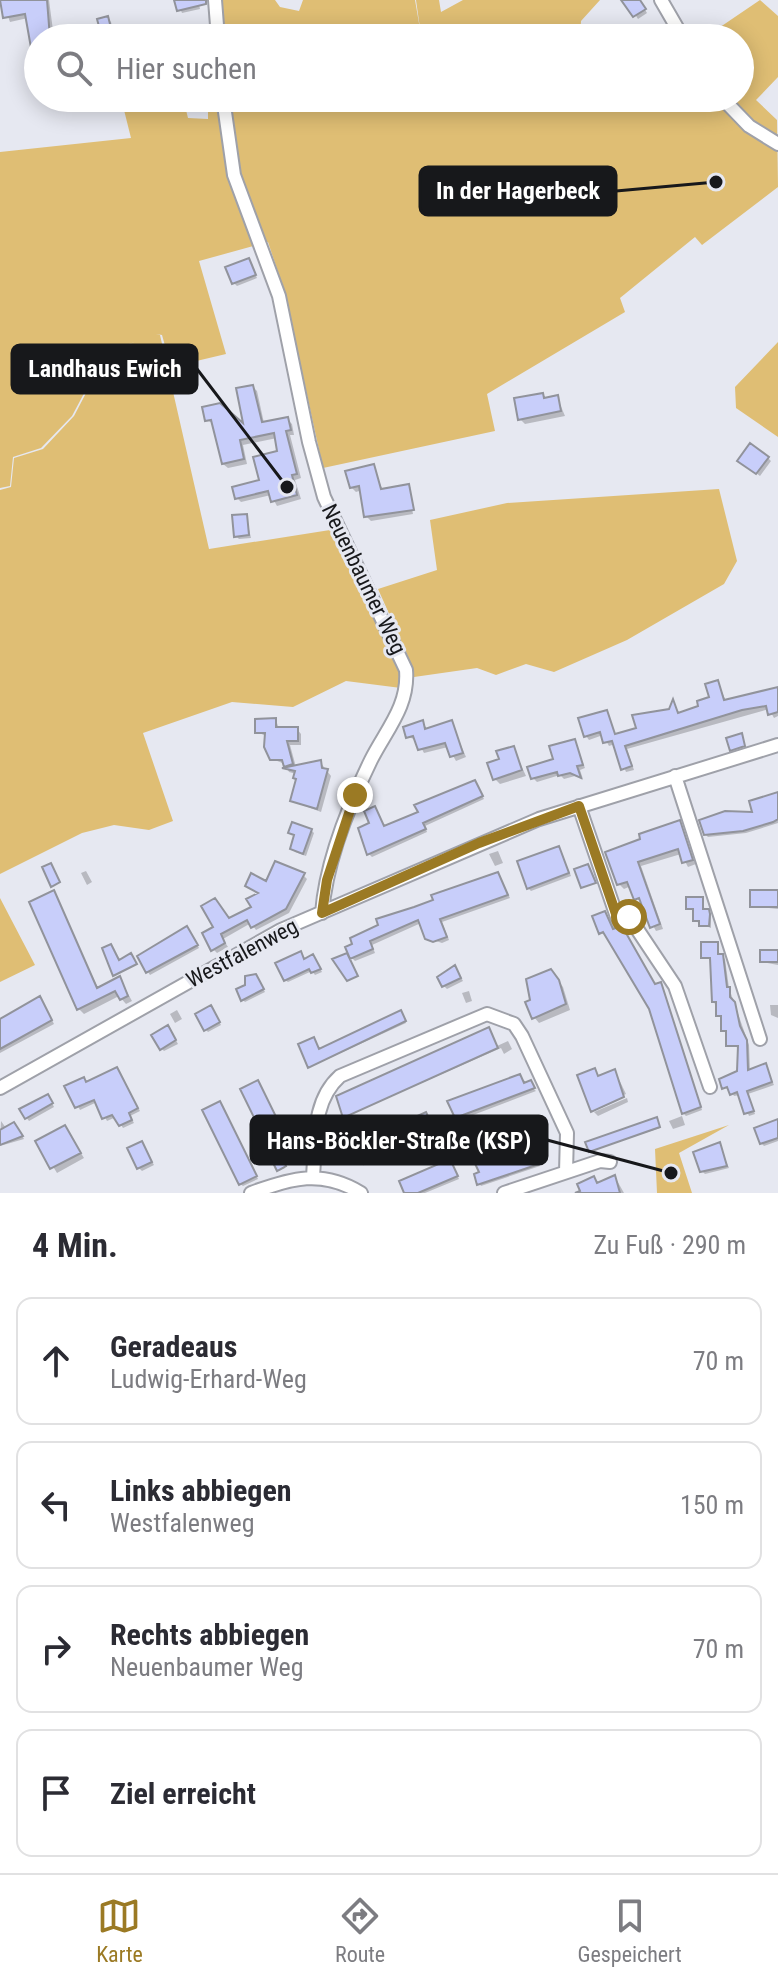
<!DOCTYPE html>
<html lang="de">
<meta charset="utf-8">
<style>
:root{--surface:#fff;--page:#f2f2f3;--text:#2b2b33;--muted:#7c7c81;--line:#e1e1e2;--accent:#9b7a24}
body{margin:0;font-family:"Roboto Condensed",sans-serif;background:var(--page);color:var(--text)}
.stop{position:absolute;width:24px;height:24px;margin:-18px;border:6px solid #9b7a24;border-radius:50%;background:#fff}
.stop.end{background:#9b7a24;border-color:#fff;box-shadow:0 2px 8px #0008}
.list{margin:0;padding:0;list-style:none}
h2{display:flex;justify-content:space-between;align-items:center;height:104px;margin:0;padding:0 32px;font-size:34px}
h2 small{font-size:26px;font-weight:400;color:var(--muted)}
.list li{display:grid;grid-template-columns:52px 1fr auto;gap:24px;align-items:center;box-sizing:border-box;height:128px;margin:0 16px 16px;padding:0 16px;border:2px solid var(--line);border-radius:16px}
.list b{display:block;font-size:30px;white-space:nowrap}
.list p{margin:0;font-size:26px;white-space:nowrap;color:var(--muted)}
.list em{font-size:26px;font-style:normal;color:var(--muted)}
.icon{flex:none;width:44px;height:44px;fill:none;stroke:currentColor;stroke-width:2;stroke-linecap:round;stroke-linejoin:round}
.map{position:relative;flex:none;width:778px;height:1193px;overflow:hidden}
.search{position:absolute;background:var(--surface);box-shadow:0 4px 20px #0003;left:24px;right:24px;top:24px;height:88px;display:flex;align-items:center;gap:20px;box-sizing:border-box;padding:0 28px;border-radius:44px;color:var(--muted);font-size:30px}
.sheet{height:680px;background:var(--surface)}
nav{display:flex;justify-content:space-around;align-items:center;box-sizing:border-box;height:112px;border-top:2px solid var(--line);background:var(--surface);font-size:22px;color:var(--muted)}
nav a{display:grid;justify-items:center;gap:4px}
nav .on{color:var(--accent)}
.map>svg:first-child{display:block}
.green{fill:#dfbe74}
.shadow{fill:#0003}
.building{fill:#c8cefa;stroke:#91939b;stroke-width:2}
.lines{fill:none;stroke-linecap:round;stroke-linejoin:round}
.minor-casing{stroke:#9fa1a9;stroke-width:16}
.minor{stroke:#fff;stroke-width:12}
.route{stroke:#9b7a24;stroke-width:10}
.labels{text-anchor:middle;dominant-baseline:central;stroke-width:6;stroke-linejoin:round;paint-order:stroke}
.street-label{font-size:22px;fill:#17181b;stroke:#e6e8f1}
.leader{fill:none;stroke:#17181b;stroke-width:3}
.callout-dot{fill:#17181b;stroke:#e6e8f1;stroke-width:3}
.callout{fill:#17181b;stroke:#17181b;stroke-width:3}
.callout-label{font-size:24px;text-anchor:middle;font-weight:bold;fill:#fff}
</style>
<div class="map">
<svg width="778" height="1193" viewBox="0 0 778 1193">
<rect width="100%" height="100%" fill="#e6e8f1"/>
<path class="green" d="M 223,0 L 275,0 L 280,7 L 299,11 L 303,0 L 415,0 L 421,35 L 416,0 L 439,0 L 441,12 L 463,0 L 600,0 L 581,21 L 580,38 L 212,38 L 223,21 Z
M 760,0 L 778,16 L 778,77 L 756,100 L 777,120 L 778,187 L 702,245 L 695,237 L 620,298 L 625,312 L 487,394 L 495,431 L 323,468 L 284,290 L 268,242 L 199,261 L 226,354 L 171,367 L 162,335 L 156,334 L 160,335 L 209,549 L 330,530 L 397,653 L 401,688 L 346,681 L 293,707 L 232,702 L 143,733 L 173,821 L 149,830 L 114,825 L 82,833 L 0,874 L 0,490 L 11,487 L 14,458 L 43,449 L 74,416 L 107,353 L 135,342 L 106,352 L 72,416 L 41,448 L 13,457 L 10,486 L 0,488 L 0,152 L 131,138 L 121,98 L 183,98 L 188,118 L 208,119 L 208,98 L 378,98 L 367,106 L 380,98 L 608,98 L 610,101 L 740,98 L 740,38 L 704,38 Z
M 778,342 L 778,437 L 736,408 L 735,387 Z
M 719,489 L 737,561 L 724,584 L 627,640 L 554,672 L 526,664 L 496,675 L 477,668 L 414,677 L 407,654 L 378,589 L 437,570 L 430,520 L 507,503 Z
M 0,898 L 35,965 L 0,982 Z
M 729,1125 L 679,1153 L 692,1193 L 657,1193 L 655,1149 Z"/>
<path class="shadow" d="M 2,0 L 49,0 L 54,38 L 38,38 L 38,50 L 28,18 L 10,22 Z
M 176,0 L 198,0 L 200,9 L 182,13 Z
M 626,0 L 639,0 L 647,13 L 638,19 Z
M 108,19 L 111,22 L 115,38 L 104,38 L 100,21 Z
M 249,261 L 257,278 L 237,286 L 234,283 Z
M 253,387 L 257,391 L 264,423 L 287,419 L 292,424 L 294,435 L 290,435 L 301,478 L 295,480 L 301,499 L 277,506 L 271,495 L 241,502 L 237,498 L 262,481 L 280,452 L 277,438 L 243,445 L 247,464 L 228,468 L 223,464 L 214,424 L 207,420 L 204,409 L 247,429 Z
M 543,395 L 547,399 L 557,397 L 565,416 L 525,424 L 520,419 Z
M 768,458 L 771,461 L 760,476 L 743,463 Z
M 373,466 L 383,491 L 408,486 L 411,488 L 408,488 L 413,514 L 371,521 L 366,516 L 362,490 L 356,492 L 351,487 Z
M 246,516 L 251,538 L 239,539 L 236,536 Z
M 718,683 L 726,701 L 778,689 L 778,716 L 774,718 L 769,709 L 627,749 L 634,770 L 626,772 L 615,744 L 609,746 L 603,735 L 589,740 L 586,736 L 607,712 L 616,736 L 639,729 L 671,711 L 674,702 L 679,714 L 701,707 L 711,698 Z
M 276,720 L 279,729 L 297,729 L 301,734 L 301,745 L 290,745 L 296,767 L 320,762 L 331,776 L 321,812 L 292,801 L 298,781 L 296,774 L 289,772 L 285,764 L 272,759 L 266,736 L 257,732 Z
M 422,722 L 428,730 L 451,722 L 466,757 L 456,761 L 448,747 L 424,753 L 417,740 L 408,737 Z
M 574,741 L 585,768 L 580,770 L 583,779 L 575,776 L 564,779 L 560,775 L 537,782 L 533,778 Z
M 513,748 L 526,776 L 500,784 L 495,779 L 501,760 Z
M 475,782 L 484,799 L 425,826 L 427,832 L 372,857 L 369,854 L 420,813 Z
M 778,794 L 778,823 L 746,833 L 708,837 L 705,834 L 755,814 Z
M 679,823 L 696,864 L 688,867 L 681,854 L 641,866 L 663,929 L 656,931 L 631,886 L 624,889 L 619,884 L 608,853 Z
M 311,830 L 314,833 L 306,856 L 295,852 L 292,848 L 296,837 L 290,833 Z
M 559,848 L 571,876 L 531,891 L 528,888 Z
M 498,851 L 503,863 L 495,866 L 489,854 Z
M 86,871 L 92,882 L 87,885 L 81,873 Z
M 498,874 L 510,898 L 442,922 L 449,940 L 442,943 L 427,938 L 421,923 L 372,945 L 375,953 L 355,961 L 352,958 L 348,948 L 436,901 Z
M 303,875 L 307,879 L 289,913 L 256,930 L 251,923 L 223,939 L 228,947 L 217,953 L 213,949 L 204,934 L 253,908 L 260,895 L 247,886 Z
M 53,892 L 99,990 L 120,979 L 132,1001 L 126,1004 L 119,996 L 84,1014 L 79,1009 Z
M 778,892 L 778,909 L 752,906 Z
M 702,899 L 705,911 L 711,914 L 711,928 L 698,923 L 695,911 L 688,908 Z
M 605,913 L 656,986 L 663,987 L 702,1110 L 686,1116 L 683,1113 L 651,1009 L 606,934 L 600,933 Z
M 190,931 L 199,948 L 150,975 L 148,972 Z
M 717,944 L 720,956 L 725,959 L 729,988 L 749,1045 L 750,1071 L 765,1066 L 774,1085 L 748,1094 L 755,1114 L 749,1116 L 740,1095 L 734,1096 L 730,1089 L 724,1088 L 739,1072 L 740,1048 L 728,1045 L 723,1018 L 718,1016 L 714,1001 L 712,960 L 703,957 Z
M 778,952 L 778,965 L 762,962 Z
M 315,959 L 322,972 L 315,975 L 312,971 L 288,982 L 285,980 L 305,960 Z
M 455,967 L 463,981 L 447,989 L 444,986 Z
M 556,977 L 563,987 L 570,1010 L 539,1023 L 534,1017 L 532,1001 Z
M 258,979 L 265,992 L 245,1002 L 243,1000 Z
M 469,991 L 472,1001 L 466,1003 L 462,993 Z
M 43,1002 L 54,1024 L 0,1053 L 0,1020 Z
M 770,1005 L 778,1005 L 778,1018 L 771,1015 Z
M 177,1010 L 182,1019 L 175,1023 L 170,1014 Z
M 213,1010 L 221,1025 L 208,1032 L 206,1030 Z
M 403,1014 L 406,1023 L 310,1067 L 320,1051 Z
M 489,1030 L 497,1046 L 508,1041 L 512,1049 L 504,1054 L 501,1048 L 344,1117 L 337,1099 Z
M 171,1031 L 178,1044 L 164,1051 L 161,1048 Z
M 594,1071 L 600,1077 L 615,1071 L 626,1094 L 592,1109 Z
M 119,1072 L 140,1111 L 130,1116 L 134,1123 L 123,1128 L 116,1117 L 107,1121 L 97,1102 L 80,1110 L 67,1087 Z
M 519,1076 L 536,1091 L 460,1120 L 457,1117 Z
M 261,1086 L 286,1138 L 274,1144 L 285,1168 L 279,1171 L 268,1143 Z
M 627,1098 L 628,1102 L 598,1116 L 594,1112 Z
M 50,1099 L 54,1107 L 29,1121 L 26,1117 Z
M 223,1106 L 258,1179 L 243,1186 L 240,1184 Z
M 426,1115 L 434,1134 L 365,1163 Z
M 682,1116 L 685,1125 L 673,1129 L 669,1121 Z
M 657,1120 L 660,1128 L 590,1151 Z
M 1,1121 L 6,1128 L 17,1127 L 24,1139 L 0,1146 Z
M 778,1121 L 778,1141 L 764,1146 L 761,1143 Z
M 65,1127 L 84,1158 L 57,1173 L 38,1142 Z
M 542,1127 L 549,1142 L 534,1149 L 540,1166 L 481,1186 L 479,1183 Z
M 142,1144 L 154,1165 L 142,1171 L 139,1168 Z
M 719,1145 L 729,1168 L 705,1174 L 702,1171 Z
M 450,1161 L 459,1179 L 425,1193 L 406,1193 Z
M 615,1177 L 624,1193 L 583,1193 L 594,1178 L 599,1184 Z"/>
<path class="building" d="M 0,0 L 47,0 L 50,38 L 38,38 L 38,58 L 33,59 L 25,14 L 3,18 Z
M 174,0 L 206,0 L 206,4 L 177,11 Z
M 621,0 L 640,0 L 646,9 L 633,17 Z
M 108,16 L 113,36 L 102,38 L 97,19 Z
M 249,258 L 256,275 L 232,284 L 225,267 Z
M 253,385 L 262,422 L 288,417 L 291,430 L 286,431 L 297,474 L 292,475 L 297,495 L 271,502 L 268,491 L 235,499 L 232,487 L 259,480 L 253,457 L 277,451 L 274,433 L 240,440 L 244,459 L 222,464 L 211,420 L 205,421 L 202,407 L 220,403 L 243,423 L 236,388 Z
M 543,393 L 544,398 L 558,395 L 561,411 L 518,420 L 514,398 Z
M 750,443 L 769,457 L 756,474 L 737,461 Z
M 374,464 L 381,489 L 409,484 L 414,510 L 364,517 L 359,486 L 350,488 L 345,471 Z
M 247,514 L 249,535 L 234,537 L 232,515 Z
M 718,680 L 724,700 L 778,687 L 778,712 L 768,715 L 766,706 L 742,710 L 625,746 L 632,766 L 621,770 L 612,741 L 603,743 L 600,732 L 584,737 L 578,718 L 607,710 L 615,734 L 636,728 L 632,715 L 669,709 L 673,699 L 678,713 L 698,706 L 697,701 L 709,697 L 705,684 Z
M 276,718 L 276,727 L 298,727 L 298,741 L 287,741 L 293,764 L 284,767 L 282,760 L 270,760 L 264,747 L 265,733 L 255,733 L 255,719 Z
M 423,720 L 425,729 L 452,720 L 463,753 L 450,757 L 445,743 L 418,750 L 413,736 L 406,738 L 403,727 Z
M 742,733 L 745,746 L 730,751 L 726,738 Z
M 575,739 L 583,765 L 577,766 L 581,778 L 570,773 L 558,776 L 557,772 L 531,779 L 527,767 L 553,759 L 549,746 Z
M 514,746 L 522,770 L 493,780 L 487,763 L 499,759 L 496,751 Z
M 321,760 L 322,768 L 328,769 L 317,809 L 290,801 L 296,779 L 293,778 L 295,771 L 282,768 Z
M 475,780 L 483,796 L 423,823 L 426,829 L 367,855 L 358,828 L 369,823 L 364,811 L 375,806 L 384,826 L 418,812 L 414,805 Z
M 778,792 L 778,819 L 773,822 L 743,831 L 704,835 L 699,820 L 725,811 L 752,812 L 749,801 Z
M 680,820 L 693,860 L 682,863 L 678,849 L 638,862 L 660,924 L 650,928 L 639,898 L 634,900 L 627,882 L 617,885 L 605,852 L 640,839 L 639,834 Z
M 292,822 L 312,829 L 303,854 L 290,849 L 294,835 L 288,833 Z
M 559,846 L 569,873 L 527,889 L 517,861 Z
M 275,861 L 305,873 L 286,909 L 251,928 L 247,920 L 221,934 L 225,943 L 211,951 L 202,933 L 213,927 L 201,906 L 215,898 L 229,918 L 251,907 L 246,899 L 258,893 L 245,886 L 251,873 L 266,881 Z
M 51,863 L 60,882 L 51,887 L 42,867 Z
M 588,864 L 596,883 L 581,888 L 574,869 Z
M 498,872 L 508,895 L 440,919 L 447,937 L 433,942 L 425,939 L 418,920 L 370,941 L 373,949 L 350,959 L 345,947 L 352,944 L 350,938 L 378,925 L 376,919 L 414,907 L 433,900 L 431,895 Z
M 54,890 L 97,988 L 120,976 L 128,996 L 120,1000 L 115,991 L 77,1010 L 29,902 Z
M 750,890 L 778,890 L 778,907 L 750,907 Z
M 686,897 L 703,897 L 703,909 L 709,909 L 710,914 L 709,926 L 699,926 L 699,921 L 693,921 L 693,909 L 686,909 Z
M 605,911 L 613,929 L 622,926 L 655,984 L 661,982 L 701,1107 L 682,1114 L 649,1009 L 603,932 L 599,934 L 592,916 Z
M 187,926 L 198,945 L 146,973 L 137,956 Z
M 701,942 L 718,942 L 718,954 L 723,954 L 727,987 L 730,987 L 730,997 L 735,1002 L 740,1026 L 747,1040 L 748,1070 L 766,1063 L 772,1082 L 747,1091 L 754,1111 L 744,1114 L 737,1092 L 730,1095 L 727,1087 L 722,1089 L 719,1079 L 737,1071 L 738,1046 L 726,1046 L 726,1031 L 721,1031 L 721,1016 L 716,1016 L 716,1002 L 712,1002 L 710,958 L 701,958 Z
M 111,944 L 119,960 L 131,953 L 137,964 L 113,976 L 102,948 Z
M 760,950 L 778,950 L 778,962 L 760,962 Z
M 301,951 L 304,959 L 313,954 L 321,969 L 311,973 L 309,969 L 284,981 L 275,963 Z
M 347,953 L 358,976 L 347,981 L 332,959 Z
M 455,965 L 461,978 L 442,987 L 437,977 Z
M 551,969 L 559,980 L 566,1004 L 532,1019 L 525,1002 L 530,1000 L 526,979 Z
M 256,974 L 264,989 L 241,1001 L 236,989 L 245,985 L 245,976 Z
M 40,996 L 52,1020 L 0,1049 L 0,1019 Z
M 211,1005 L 220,1022 L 204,1031 L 195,1014 Z
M 401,1010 L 406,1021 L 308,1068 L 298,1044 L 314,1037 L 319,1049 Z
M 168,1025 L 176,1040 L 160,1050 L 151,1035 Z
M 489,1027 L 498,1048 L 343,1118 L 336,1096 Z
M 117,1067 L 138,1108 L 129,1113 L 132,1120 L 119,1126 L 112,1115 L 102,1119 L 94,1100 L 75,1108 L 64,1086 L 84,1077 L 86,1082 Z
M 595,1068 L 598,1076 L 615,1069 L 624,1097 L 591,1112 L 577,1075 Z
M 520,1074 L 524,1083 L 531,1080 L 535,1088 L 455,1118 L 447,1101 Z
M 258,1080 L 285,1135 L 267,1144 L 240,1089 Z
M 48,1094 L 53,1103 L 25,1119 L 19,1109 Z
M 220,1101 L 257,1176 L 239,1185 L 202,1110 Z
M 426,1112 L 435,1132 L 364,1164 L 355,1144 Z
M 657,1117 L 660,1127 L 589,1152 L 585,1142 Z
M 778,1119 L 778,1138 L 760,1144 L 754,1128 Z
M 14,1122 L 23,1136 L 0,1145 L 0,1130 Z
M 540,1122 L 548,1140 L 533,1146 L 539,1164 L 477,1185 L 474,1174 L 479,1172 L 468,1149 Z
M 65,1125 L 81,1153 L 50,1169 L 35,1141 Z
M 142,1141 L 152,1162 L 137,1169 L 127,1148 Z
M 274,1142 L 286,1166 L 277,1171 L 265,1146 Z
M 720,1142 L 727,1166 L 700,1172 L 693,1152 Z
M 450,1159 L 458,1176 L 418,1193 L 404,1193 L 399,1181 Z
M 615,1175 L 620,1193 L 575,1193 L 580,1191 L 577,1184 L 594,1176 L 597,1183 Z"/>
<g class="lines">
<defs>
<path id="minor" d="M 215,0 L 218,38
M 661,0 L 683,38
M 223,98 L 234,175 L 279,296 L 309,442 L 324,497 L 406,670 C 409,706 386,730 371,760 C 348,807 326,861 322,913
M 722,98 L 749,126 L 778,144
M 675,776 L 760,1039
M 579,806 L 617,917 L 629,917 L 675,986 L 710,1087
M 0,1088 L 281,930 L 539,819 L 778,745
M 313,1176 C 316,1140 312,1101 340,1076 L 487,1014 L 514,1024 L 522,1036 L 567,1133 L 566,1172
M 251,1193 C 291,1178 322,1169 361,1193
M 504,1193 L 600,1161 L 610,1162"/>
</defs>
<use href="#minor" class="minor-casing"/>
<use href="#minor" class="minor"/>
</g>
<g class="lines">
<path class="route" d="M 355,795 L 327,880 L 322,913 L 479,843 L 579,806 L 617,917 L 629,917"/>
</g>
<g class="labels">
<g class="street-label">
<text transform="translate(364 579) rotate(64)">Neuenbaumer Weg</text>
<text transform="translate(242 953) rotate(-28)">Westfalenweg</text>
</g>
</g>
<path class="leader" d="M716 182L616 191M287 487L197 369M671 1173L547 1140"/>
<g class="callout-dot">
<circle cx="716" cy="182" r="8"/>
<circle cx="287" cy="487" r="8"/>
<circle cx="671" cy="1173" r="8"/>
</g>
<g class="callout">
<rect x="420" y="167" width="196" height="48" rx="8"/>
<rect x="12" y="345" width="185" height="48" rx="8"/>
<rect x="251" y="1116" width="296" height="48" rx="8"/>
</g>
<g class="callout-label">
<text x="518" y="199">In der Hagerbeck</text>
<text x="105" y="377">Landhaus Ewich</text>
<text x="399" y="1149">Hans-Böckler-Straße (KSP)</text>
</g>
</svg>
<div class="stop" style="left:629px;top:917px"></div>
<div class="stop end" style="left:355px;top:795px"></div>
<div class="search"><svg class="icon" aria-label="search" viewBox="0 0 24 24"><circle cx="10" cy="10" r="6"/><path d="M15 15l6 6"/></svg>Hier suchen</div>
</div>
<section class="sheet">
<h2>4 Min.<small>Zu Fuß · 290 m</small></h2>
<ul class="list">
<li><svg class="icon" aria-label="ahead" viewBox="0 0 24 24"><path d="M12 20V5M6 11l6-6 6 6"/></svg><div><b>Geradeaus</b><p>Ludwig-Erhard-Weg</p></div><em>70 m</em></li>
<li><svg class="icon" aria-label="left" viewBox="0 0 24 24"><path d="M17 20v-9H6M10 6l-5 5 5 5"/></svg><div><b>Links abbiegen</b><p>Westfalenweg</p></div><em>150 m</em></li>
<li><svg class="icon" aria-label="right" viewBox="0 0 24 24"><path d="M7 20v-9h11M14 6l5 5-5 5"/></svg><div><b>Rechts abbiegen</b><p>Neuenbaumer Weg</p></div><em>70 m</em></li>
<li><svg class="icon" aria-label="arrive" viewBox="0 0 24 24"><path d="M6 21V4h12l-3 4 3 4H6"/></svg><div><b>Ziel erreicht</b></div></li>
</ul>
</section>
<nav>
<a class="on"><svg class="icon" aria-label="map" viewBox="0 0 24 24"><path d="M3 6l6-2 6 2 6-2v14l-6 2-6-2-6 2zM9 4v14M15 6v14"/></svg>Karte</a>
<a><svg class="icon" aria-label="directions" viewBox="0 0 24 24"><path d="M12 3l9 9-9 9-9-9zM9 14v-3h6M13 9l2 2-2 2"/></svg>Route</a>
<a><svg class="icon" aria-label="saved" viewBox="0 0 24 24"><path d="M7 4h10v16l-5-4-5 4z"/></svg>Gespeichert</a>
</nav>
